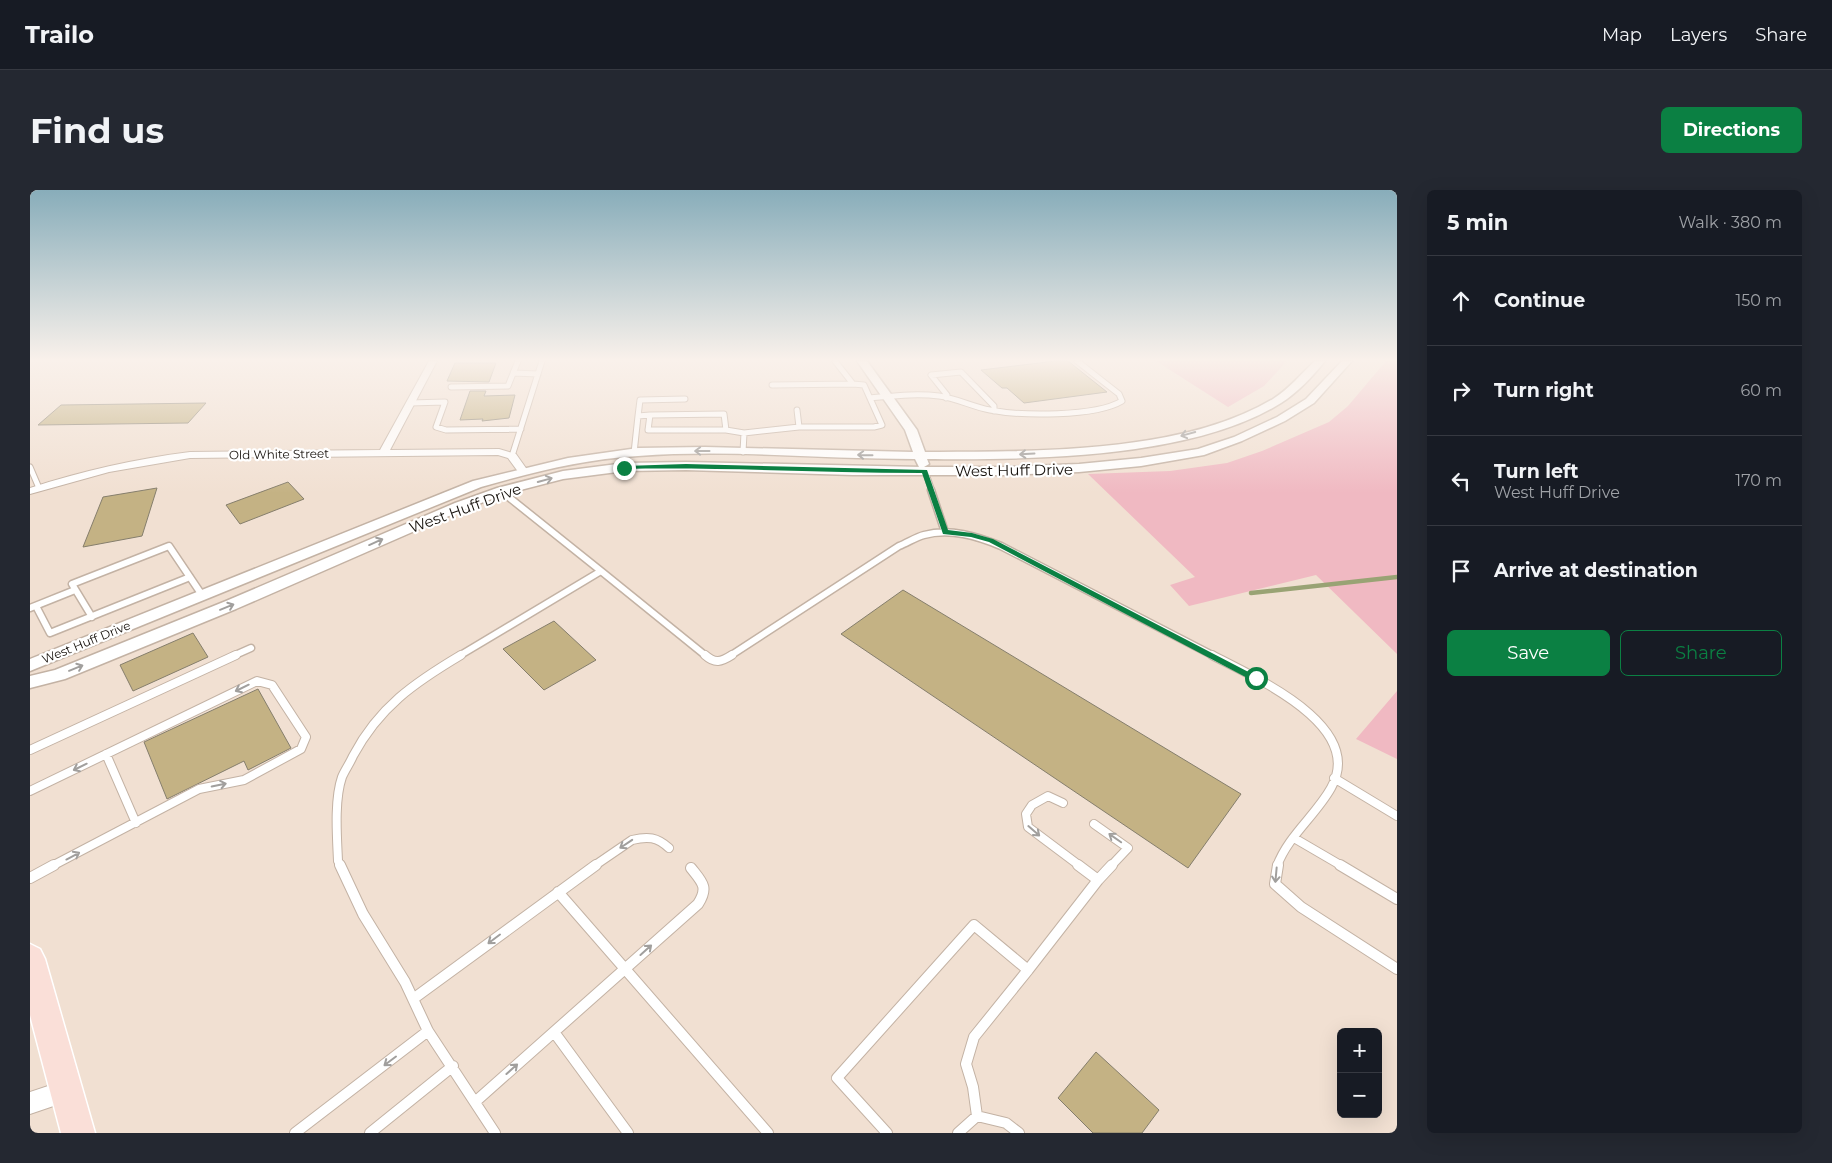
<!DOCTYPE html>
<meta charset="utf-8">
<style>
:root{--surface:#171b24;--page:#242831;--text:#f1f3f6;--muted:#9ea1a6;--line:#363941;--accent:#0b8043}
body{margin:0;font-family:Montserrat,sans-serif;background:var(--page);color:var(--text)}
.controls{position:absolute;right:15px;bottom:15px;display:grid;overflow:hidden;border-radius:8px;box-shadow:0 5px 20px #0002}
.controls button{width:45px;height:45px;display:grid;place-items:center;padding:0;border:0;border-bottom:1px solid var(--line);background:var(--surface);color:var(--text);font:25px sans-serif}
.stop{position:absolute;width:15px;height:15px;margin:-11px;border:4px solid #0b8043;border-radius:50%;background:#fff}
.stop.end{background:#0b8043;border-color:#fff;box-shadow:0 1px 5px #0008}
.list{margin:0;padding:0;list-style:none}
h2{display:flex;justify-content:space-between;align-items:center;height:65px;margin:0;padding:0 20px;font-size:21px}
h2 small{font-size:16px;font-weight:400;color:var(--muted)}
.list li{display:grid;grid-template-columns:32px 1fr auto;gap:15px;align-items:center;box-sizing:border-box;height:90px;padding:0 20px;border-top:1px solid var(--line)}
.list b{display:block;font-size:19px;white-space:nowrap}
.list p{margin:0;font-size:16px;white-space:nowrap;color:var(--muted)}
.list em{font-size:16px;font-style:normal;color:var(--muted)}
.actions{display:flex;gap:10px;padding:15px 20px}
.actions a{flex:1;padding:11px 0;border:1px solid var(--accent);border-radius:8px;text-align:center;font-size:18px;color:var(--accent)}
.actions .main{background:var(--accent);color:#fff}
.icon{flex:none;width:28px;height:28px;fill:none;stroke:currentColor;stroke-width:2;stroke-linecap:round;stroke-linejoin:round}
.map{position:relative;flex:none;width:1367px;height:943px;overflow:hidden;border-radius:8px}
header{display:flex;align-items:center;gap:30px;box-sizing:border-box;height:70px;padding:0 25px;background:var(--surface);border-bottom:1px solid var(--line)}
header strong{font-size:24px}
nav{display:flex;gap:28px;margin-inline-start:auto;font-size:18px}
.intro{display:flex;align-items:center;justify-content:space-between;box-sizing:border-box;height:120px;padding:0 30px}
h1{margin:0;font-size:35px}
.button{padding:12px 22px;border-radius:8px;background:var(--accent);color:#fff;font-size:18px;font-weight:700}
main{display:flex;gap:30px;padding:0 30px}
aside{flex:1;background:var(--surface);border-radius:8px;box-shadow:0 5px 20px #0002}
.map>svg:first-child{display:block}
.green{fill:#f0b9c2}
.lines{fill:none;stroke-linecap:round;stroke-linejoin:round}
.stream{stroke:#99a374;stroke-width:4.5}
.building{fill:#c4b284;stroke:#857e6c}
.service-far3-casing{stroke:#c3b2a4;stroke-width:7}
.service-far2-casing{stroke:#c3b2a4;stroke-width:9}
.service-far1-casing{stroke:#c3b2a4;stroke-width:10}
.service-casing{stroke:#c3b2a4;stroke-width:12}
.minor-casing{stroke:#c3b2a4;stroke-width:2}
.tertiary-casing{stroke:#c3b2a4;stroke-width:3}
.primary-casing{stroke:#fff;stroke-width:3}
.service-far3{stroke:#fff;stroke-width:5}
.service-far2{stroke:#fff;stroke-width:6}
.service-far1{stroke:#fff;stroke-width:8}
.service{stroke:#fff;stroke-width:10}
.minor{fill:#fff;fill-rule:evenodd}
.tertiary{fill:#fff;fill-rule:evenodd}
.primary{fill:#fadfd8;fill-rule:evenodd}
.oneway{stroke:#a19f9d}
.route{fill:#0b8043}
.labels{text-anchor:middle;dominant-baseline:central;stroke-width:4.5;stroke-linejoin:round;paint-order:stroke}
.far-street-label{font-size:12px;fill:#130e09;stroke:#fff}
.street-label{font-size:15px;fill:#130e09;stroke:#fff}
</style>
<header>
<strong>Trailo</strong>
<nav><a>Map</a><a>Layers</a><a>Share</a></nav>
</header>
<div class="intro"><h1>Find us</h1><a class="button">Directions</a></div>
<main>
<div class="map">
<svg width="1367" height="943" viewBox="0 0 1367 943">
<rect width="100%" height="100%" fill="#f1e0d2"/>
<path class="green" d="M 1126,171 L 1257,171 L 1234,196 L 1198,217 Z
M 1356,171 L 1367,171 L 1367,464 L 1286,385 L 1159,416 L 1140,395 L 1165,387 L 1058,284 L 1140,281 L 1197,273 L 1232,261 L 1299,232 L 1318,216 Z
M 1367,501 L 1367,569 L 1326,549 Z"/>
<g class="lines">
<path class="stream" d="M 1221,403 L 1367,387"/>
</g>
<path class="building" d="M 1026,171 L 1038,171 L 1077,202 L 994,213 L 977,198 L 972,198 L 951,180 Z
M 425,173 L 466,173 L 459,192 L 417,191 Z
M 440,201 L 456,201 L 454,206 L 485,205 L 479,228 L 452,231 L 453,229 L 430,230 Z
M 176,213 L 158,233 L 8,235 L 31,215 Z
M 258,292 L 274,309 L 210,334 L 196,315 Z
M 127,298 L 112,346 L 53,357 L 73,307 Z
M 873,400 L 1211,604 L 1158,678 L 811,444 Z
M 524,431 L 566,470 L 514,500 L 473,459 Z
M 163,443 L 178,467 L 103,501 L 90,475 Z
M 228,499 L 261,558 L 218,580 L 214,571 L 137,609 L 114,552 Z
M 1066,862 L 1129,920 L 1112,943 L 1063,943 L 1028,908 Z"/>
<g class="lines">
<defs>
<path id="service-far3" d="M 483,183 L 508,184
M 742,195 L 823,194
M 421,197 L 478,196 L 488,171
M 840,208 C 863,206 886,203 909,206 C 926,208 943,217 960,220 C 991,226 1065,227 1092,211 L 1089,204 L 1047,171
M 916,208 L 917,205 L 901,185 L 931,182 L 964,216 L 964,221
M 380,213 L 415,212 L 406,237 L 416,240 L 491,239
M 767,220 L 769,237
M 694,224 L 696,240 L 618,240 L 620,225 Z
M 608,226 L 610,210 L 655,209
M 696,240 L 714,243 L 713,262
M 714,243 L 769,237 L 844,237 L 852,235 L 834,195 L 823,194 L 805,171
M 604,263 L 608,226 L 620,225
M 482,266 L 512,171
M 0,277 L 9,298
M 895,281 L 902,301"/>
<path id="service-far2" d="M 901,300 L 915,342
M 471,301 L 571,381
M 6,416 L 20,443 L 160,387
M 0,418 L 45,400
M 62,427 L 42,394 L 139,356 L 172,405
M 203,466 L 221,458
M 429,466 L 571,381 L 676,466
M 700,466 L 869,356 C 877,353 886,347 894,345 C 920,338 947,346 971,356 L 1184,466"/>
<path id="service-far1" d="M 675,465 C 685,474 691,472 702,465
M 1182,465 C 1223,487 1337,535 1301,598 C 1286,625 1258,646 1247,676
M 0,560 L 206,465
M 76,564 L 106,633
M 1304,588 L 1367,626
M 0,601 L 227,491 L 242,495 L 276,547 L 271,559 L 214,590 L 169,599 L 22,676
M 1033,613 L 1018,606 L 1002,615 L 996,624 L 998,637 L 1050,676
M 1064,634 L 1098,658 L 1081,676
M 1264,648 L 1312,676
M 311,676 L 308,671 C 307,647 304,610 312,587 C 315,580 320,573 323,566 C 349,517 384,493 431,465
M 564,676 L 602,650 C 618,646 627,647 639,658"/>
<path id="service" d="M 310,675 L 333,724 L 375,792 L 398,841 L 465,943
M 1048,675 L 1068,690
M 1248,675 L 1245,694 L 1271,717 L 1367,779
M 1310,675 L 1367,709
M 0,688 L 24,675
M 528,702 L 738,943
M 998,780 L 1068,690 L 1082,675
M 383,809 L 566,675
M 524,842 L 598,943
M 445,912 L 668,714 C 679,697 672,692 661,678
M 265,943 L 398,841
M 340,943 L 423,876
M 857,943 L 807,888 L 944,735 L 998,780 L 944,847 L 936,874 L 943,897 L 947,926
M 928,943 L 947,926 L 976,933 L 989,943"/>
<path id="minor" d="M 399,171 L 407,171 L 360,260 L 469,259 L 486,264 L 498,281 L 497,283 L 489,283 L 478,268 L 468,265 L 160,268 L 79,282 L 0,304 L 0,298 C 52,281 105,269 160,262 L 350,260 Z
M 36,890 L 44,893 L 47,901 L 44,909 L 0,924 L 0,902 Z"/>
<path id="tertiary" d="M 827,171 L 837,171 L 887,240 L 895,262 L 909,262 C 1012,261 1153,263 1243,209 C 1259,199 1271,184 1285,171 L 1295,171 C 1283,186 1267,203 1251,213 C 1162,269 1001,270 897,269 L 899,274 L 894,277 L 976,277 L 1049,274 L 1111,268 L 1168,259 L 1204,247 L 1247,227 L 1276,209 L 1312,171 L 1322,171 L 1284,213 L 1255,231 L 1212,251 L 1174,265 L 1111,276 L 1049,282 L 976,285 L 823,285 L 656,280 L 595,281 L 533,289 L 475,304 L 435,319 L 206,419 L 35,489 L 0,498 L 0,486 L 25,480 L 196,411 L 425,313 L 467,298 L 533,281 L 595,273 L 656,272 L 892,277 L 889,277 L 885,269 C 793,269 700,259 608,266 C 555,269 503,282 451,297 L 0,481 L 0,469 L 443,291 L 538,268 L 608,258 L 675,257 L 883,262 L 875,240 Z"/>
<path id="primary" d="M 0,754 L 10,759 L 15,769 L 65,943 L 31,943 L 0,825 Z"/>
</defs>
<use href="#service-far3" class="service-far3-casing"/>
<use href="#service-far2" class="service-far2-casing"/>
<use href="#service-far1" class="service-far1-casing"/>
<use href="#service" class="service-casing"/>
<use href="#minor" class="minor-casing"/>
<use href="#tertiary" class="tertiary-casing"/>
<use href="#primary" class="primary-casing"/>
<use href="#service-far3" class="service-far3"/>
<use href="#service-far2" class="service-far2"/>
<use href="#service-far1" class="service-far1"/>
<use href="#service" class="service"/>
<use href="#minor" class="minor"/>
<use href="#tertiary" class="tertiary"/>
<use href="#primary" class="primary"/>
</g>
<defs><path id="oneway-shaft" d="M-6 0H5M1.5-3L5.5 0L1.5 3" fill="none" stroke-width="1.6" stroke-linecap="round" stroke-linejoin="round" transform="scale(1.25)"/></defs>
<g class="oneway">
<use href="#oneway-shaft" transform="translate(1158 244) rotate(165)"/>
<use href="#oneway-shaft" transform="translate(672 261) rotate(-180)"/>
<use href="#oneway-shaft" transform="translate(997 264) rotate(177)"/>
<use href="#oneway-shaft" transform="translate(835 265) rotate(-179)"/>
<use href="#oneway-shaft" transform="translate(515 290) rotate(-15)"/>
<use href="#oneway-shaft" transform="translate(346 352) rotate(-24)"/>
<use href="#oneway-shaft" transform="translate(197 417) rotate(-22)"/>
<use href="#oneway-shaft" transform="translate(46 478) rotate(-22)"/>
<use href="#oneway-shaft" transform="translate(212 498) rotate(154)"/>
<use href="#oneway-shaft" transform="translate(50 577) rotate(154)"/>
<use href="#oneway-shaft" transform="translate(189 595) rotate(-12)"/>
<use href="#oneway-shaft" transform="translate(1004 641) rotate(41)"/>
<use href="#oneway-shaft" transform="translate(1085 648) rotate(-145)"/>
<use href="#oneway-shaft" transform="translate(596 654) rotate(146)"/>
<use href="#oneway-shaft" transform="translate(43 666) rotate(-28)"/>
<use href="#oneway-shaft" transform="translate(1246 685) rotate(95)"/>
<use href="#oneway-shaft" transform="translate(464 749) rotate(143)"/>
<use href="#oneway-shaft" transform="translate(616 760) rotate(-42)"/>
<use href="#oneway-shaft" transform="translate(360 871) rotate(143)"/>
<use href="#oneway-shaft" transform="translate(482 879) rotate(-42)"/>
</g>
<linearGradient id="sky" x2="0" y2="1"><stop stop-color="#88adba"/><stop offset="0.56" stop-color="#f9f1eb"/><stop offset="1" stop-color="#f9f1eb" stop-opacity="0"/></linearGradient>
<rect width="1367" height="303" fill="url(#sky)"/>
<path class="route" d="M 656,274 L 897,280 L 918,340 L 942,343 L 963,349 L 1230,488 L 1226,491 L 1223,491 L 959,352 L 941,347 L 913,344 L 892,283 C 793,283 694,277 594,279 L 591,278 L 594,276 Z"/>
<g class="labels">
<g class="far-street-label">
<text transform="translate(249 264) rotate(-1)">Old White Street</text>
<text transform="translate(56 452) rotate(-22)">West Huff Drive</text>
</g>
<g class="street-label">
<text transform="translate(984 280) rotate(-1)">West Huff Drive</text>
<text transform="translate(435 318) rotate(-20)">West Huff Drive</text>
</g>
</g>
</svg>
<div class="controls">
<button>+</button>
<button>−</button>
</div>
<div class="stop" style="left:1226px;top:488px"></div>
<div class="stop end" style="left:594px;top:278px"></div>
</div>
<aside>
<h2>5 min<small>Walk · 380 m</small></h2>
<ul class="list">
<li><svg class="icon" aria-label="ahead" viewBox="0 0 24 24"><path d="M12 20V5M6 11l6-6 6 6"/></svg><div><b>Continue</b></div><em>150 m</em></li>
<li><svg class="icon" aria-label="right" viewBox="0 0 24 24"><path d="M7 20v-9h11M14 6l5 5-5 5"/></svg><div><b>Turn right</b></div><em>60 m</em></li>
<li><svg class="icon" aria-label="left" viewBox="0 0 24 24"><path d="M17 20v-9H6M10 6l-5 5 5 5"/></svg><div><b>Turn left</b><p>West Huff Drive</p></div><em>170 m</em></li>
<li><svg class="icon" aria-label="arrive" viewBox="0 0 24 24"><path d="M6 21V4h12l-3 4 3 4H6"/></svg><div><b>Arrive at destination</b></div></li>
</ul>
<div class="actions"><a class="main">Save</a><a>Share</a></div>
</aside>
</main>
